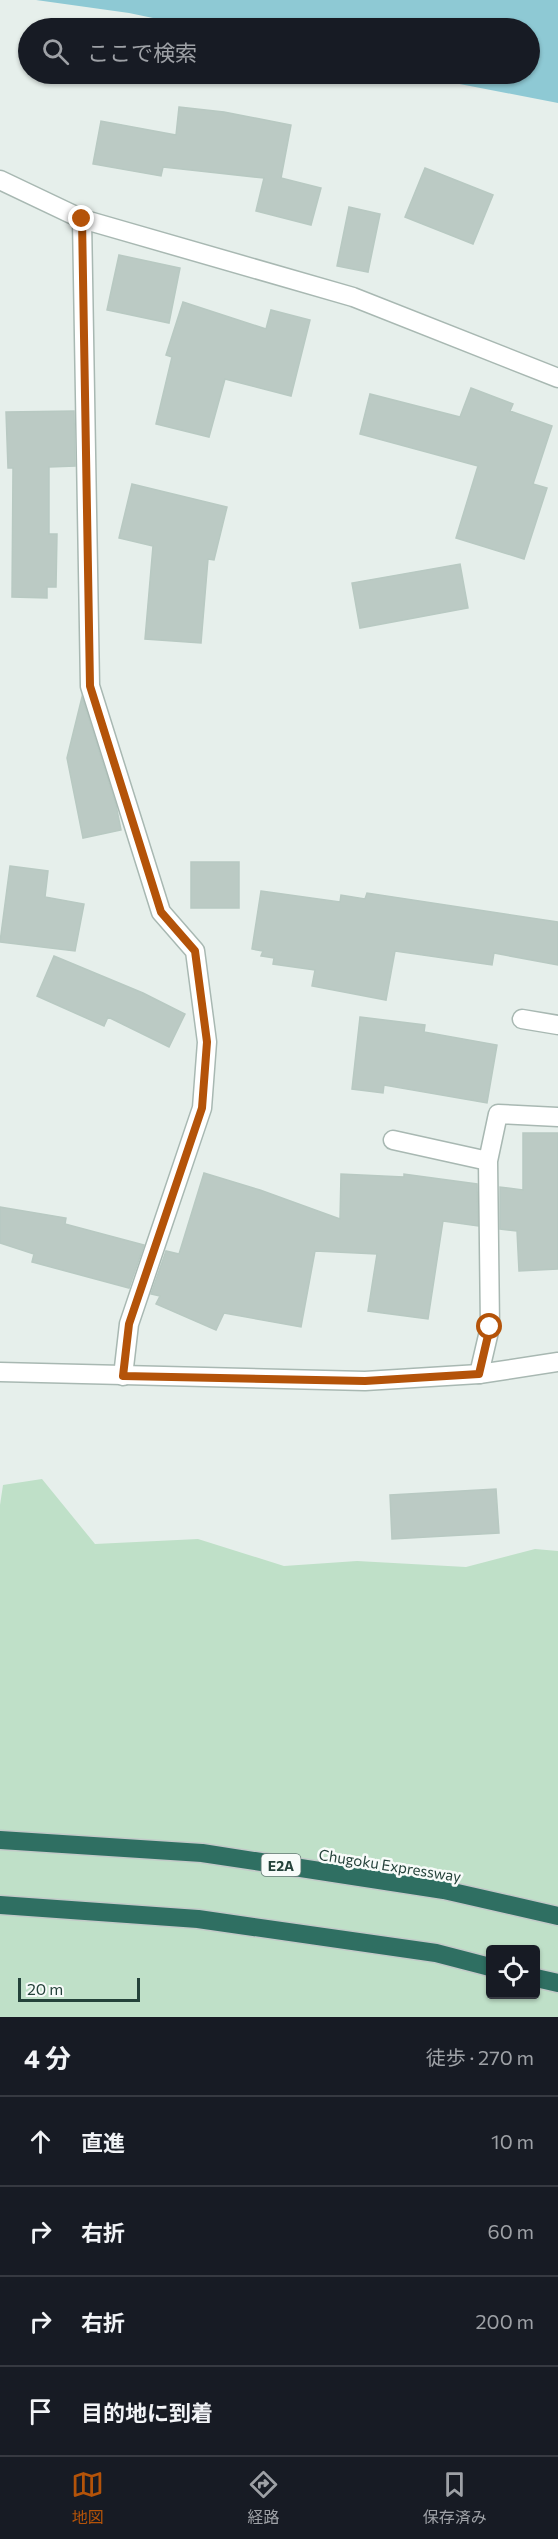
<!DOCTYPE html>
<html lang="ja">
<meta charset="utf-8">
<style>
:root{--surface:#171b24;--page:#20242c;--text:#f1f3f6;--muted:#9ea1a6;--line:#363941;--accent:#b45309}
body{margin:0;font-family:Commissioner,"Noto Sans JP",sans-serif;background:var(--page);color:var(--text)}
.controls{position:absolute;right:18px;bottom:18px;display:grid;overflow:hidden;border-radius:6px;box-shadow:0 2px 4px #0004}
.controls button{width:54px;height:54px;display:grid;place-items:center;padding:0;border:0;border-bottom:2px solid var(--line);background:var(--surface);color:var(--text);font:30px sans-serif}
.scale{position:absolute;left:18px;bottom:15px;width:122px;box-sizing:border-box;padding-left:6px;border:3px solid #24423a;border-top:0;font-size:16px;line-height:21px;white-space:nowrap;color:#24423a;-webkit-text-stroke:4px #f7fbf9;paint-order:stroke}
.stop{position:absolute;width:18px;height:18px;margin:-14px;border:4px solid #b45309;border-radius:50%;background:#fff}
.stop.end{background:#b45309;border-color:#fff;box-shadow:0 2px 6px #0008}
.list{margin:0;padding:0;list-style:none}
h2{display:flex;justify-content:space-between;align-items:center;height:78px;margin:0;padding:0 24px;font-size:26px}
h2 small{font-size:20px;font-weight:400;color:var(--muted)}
.list li{display:grid;grid-template-columns:39px 1fr auto;gap:18px;align-items:center;box-sizing:border-box;height:90px;padding:0 24px;border-top:2px solid var(--line)}
.list b{display:block;font-size:22px;white-space:nowrap}
.list em{font-size:20px;font-style:normal;color:var(--muted)}
.icon{flex:none;width:33px;height:33px;fill:none;stroke:currentColor;stroke-width:2;stroke-linecap:round;stroke-linejoin:round}
.map{position:relative;flex:none;width:558px;height:2017px;overflow:hidden}
.search{position:absolute;background:var(--surface);box-shadow:0 2px 4px #0004;left:18px;right:18px;top:18px;height:66px;display:flex;align-items:center;gap:15px;box-sizing:border-box;padding:0 21px;border-radius:33px;color:var(--muted);font-size:22px}
.sheet{height:438px;background:var(--surface)}
nav{display:flex;justify-content:space-around;align-items:center;box-sizing:border-box;height:84px;border-top:2px solid var(--line);background:var(--surface);font-size:16px;color:var(--muted)}
nav a{display:grid;justify-items:center;gap:3px}
nav .on{color:var(--accent)}
.map>svg:first-child{display:block}
.green{fill:#bfe0c8;fill-rule:evenodd}
.water{fill:#8ec9d4}
.building{fill:#bbcac4;stroke:#b8c9c2;stroke-width:1.5}
.lines{fill:none;stroke-linecap:round;stroke-linejoin:round}
.minor-casing{stroke:#a8b8b2;stroke-width:21}
.tertiary-casing{stroke:#a8b8b2;stroke-width:21}
.motorway-casing{stroke:#c2cac8;stroke-width:21}
.minor{stroke:#fff;stroke-width:18}
.tertiary{stroke:#fff;stroke-width:18}
.motorway{stroke:#2f6f62;stroke-width:18}
.route{stroke:#b45309;stroke-width:8}
.labels{text-anchor:middle;dominant-baseline:central;stroke-width:5;stroke-linejoin:round;paint-order:stroke}
.shield{fill:#f7fbf9;stroke:#637a73;stroke-width:1.5}
.shield-label{font-size:14px;font-weight:bold;fill:#24423a}
.street-label{font-size:15px;fill:#24423a;stroke:#f7fbf9}
</style>
<div class="map">
<svg width="558" height="2017" viewBox="0 0 558 2017">
<rect width="100%" height="100%" fill="#e6efeb"/>
<path class="green" d="M 42,1479 L 95,1544 L 198,1539 L 284,1566 L 357,1561 L 466,1567 L 535,1549 L 558,1551 L 558,2017 L 0,2017 L 0,1505 L 3,1485 ZM 490,1950 L 536,1950 L 536,1994 L 490,1994 Z"/>
<path class="water" d="M 36,0 L 558,0 L 558,103 L 408,74 L 530,74 L 530,28 L 201,28 L 129,13 Z"/>
<path class="building" d="M 179,107 L 224,112 L 291,125 L 281,178 L 321,188 L 311,225 L 256,211 L 264,178 L 163,167 L 161,176 L 93,164 L 101,121 L 176,135 Z
M 425,168 L 493,195 L 473,244 L 405,217 Z
M 349,207 L 380,214 L 368,272 L 337,266 Z
M 119,255 L 180,268 L 169,323 L 107,310 Z
M 183,302 L 266,329 L 271,310 L 310,320 L 291,396 L 225,379 L 209,437 L 156,424 L 172,357 L 166,355 Z
M 471,388 L 513,404 L 510,411 L 552,426 L 533,484 L 547,488 L 524,559 L 456,538 L 478,466 L 360,434 L 370,394 L 460,417 Z
M 74,411 L 75,466 L 49,467 L 49,534 L 57,534 L 56,587 L 47,587 L 47,598 L 12,597 L 13,468 L 8,468 L 6,412 Z
M 132,484 L 227,507 L 214,560 L 208,559 L 201,643 L 145,639 L 153,546 L 119,538 Z
M 460,564 L 468,608 L 360,628 L 352,583 Z
M 82,697 L 116,805 L 121,830 L 83,838 L 67,758 Z
M 191,862 L 239,862 L 239,908 L 191,908 Z
M 10,866 L 48,871 L 45,897 L 84,904 L 75,951 L 0,942 Z
M 261,891 L 340,902 L 341,895 L 365,899 L 367,893 L 558,922 L 558,965 L 494,953 L 492,965 L 395,951 L 386,1000 L 312,986 L 315,970 L 273,964 L 274,958 L 261,956 L 263,951 L 252,949 Z
M 54,956 L 143,993 L 185,1014 L 169,1047 L 108,1017 L 104,1026 L 37,996 Z
M 360,1017 L 425,1025 L 424,1032 L 497,1045 L 487,1103 L 384,1085 L 383,1093 L 352,1089 Z
M 523,1133 L 558,1133 L 558,1269 L 519,1271 L 517,1231 L 500,1229 L 500,1187 L 523,1190 Z
M 204,1173 L 260,1190 L 340,1219 L 341,1174 L 404,1177 L 404,1174 L 477,1184 L 478,1226 L 443,1221 L 428,1319 L 368,1311 L 377,1254 L 315,1251 L 301,1327 L 224,1313 L 216,1330 L 156,1304 L 160,1296 L 151,1294 L 166,1251 L 179,1254 Z
M 0,1207 L 66,1218 L 65,1224 L 144,1245 L 129,1288 L 32,1262 L 34,1254 L 0,1243 Z
M 496,1489 L 499,1533 L 392,1539 L 390,1495 Z"/>
<g class="lines">
<defs>
<path id="minor" d="M 0,180 L 82,219 L 353,297 L 558,378
M 82,219 L 90,686 L 161,912 L 195,951 L 207,1042 L 202,1108 L 129,1324 L 123,1376
M 522,1019 L 558,1025
M 393,1140 L 488,1161
M 479,1374 L 490,1327 L 488,1161 L 498,1114 L 558,1117"/>
<path id="tertiary" d="M 0,1372 L 365,1381 L 479,1374 L 558,1362"/>
<path id="motorway" d="M 0,1840 L 202,1853 L 444,1890 L 558,1916
M 0,1905 L 198,1919 L 436,1953 L 490,1967
M 536,1978 L 558,1983"/>
</defs>
<use href="#minor" class="minor-casing"/>
<use href="#tertiary" class="tertiary-casing"/>
<use href="#motorway" class="motorway-casing"/>
<use href="#minor" class="minor"/>
<use href="#tertiary" class="tertiary"/>
<use href="#motorway" class="motorway"/>
</g>
<g class="lines">
<path class="route" d="M 82,219 L 90,686 L 161,912 L 195,951 L 207,1042 L 202,1108 L 129,1324 L 123,1376 L 365,1381 L 479,1374 L 490,1327"/>
</g>
<g class="labels">
<rect class="shield" x="261.5" y="1854" width="39" height="22" rx="4.5"/>
<g class="shield-label">
<text x="281" y="1865">E2A</text>
</g>
<g class="street-label">
<text transform="translate(390 1865) rotate(9)">Chugoku Expressway</text>
</g>
</g>
</svg>
<div class="controls">
<button><svg class="icon" aria-label="locate" viewBox="0 0 24 24"><circle cx="12" cy="12" r="6"/><path d="M12 2v4M12 18v4M2 12h4M18 12h4"/></svg></button>
</div>
<div class="scale">20 m</div>
<div class="stop" style="left:490px;top:1327px"></div>
<div class="stop end" style="left:82px;top:219px"></div>
<div class="search"><svg class="icon" aria-label="search" viewBox="0 0 24 24"><circle cx="10" cy="10" r="6"/><path d="M15 15l6 6"/></svg>ここで検索</div>
</div>
<section class="sheet">
<h2>4 分<small>徒歩 · 270 m</small></h2>
<ul class="list">
<li><svg class="icon" aria-label="ahead" viewBox="0 0 24 24"><path d="M12 20V5M6 11l6-6 6 6"/></svg><div><b>直進</b></div><em>10 m</em></li>
<li><svg class="icon" aria-label="right" viewBox="0 0 24 24"><path d="M7 20v-9h11M14 6l5 5-5 5"/></svg><div><b>右折</b></div><em>60 m</em></li>
<li><svg class="icon" aria-label="right" viewBox="0 0 24 24"><path d="M7 20v-9h11M14 6l5 5-5 5"/></svg><div><b>右折</b></div><em>200 m</em></li>
<li><svg class="icon" aria-label="arrive" viewBox="0 0 24 24"><path d="M6 21V4h12l-3 4 3 4H6"/></svg><div><b>目的地に到着</b></div></li>
</ul>
</section>
<nav>
<a class="on"><svg class="icon" aria-label="map" viewBox="0 0 24 24"><path d="M3 6l6-2 6 2 6-2v14l-6 2-6-2-6 2zM9 4v14M15 6v14"/></svg>地図</a>
<a><svg class="icon" aria-label="directions" viewBox="0 0 24 24"><path d="M12 3l9 9-9 9-9-9zM9 14v-3h6M13 9l2 2-2 2"/></svg>経路</a>
<a><svg class="icon" aria-label="saved" viewBox="0 0 24 24"><path d="M7 4h10v16l-5-4-5 4z"/></svg>保存済み</a>
</nav>
